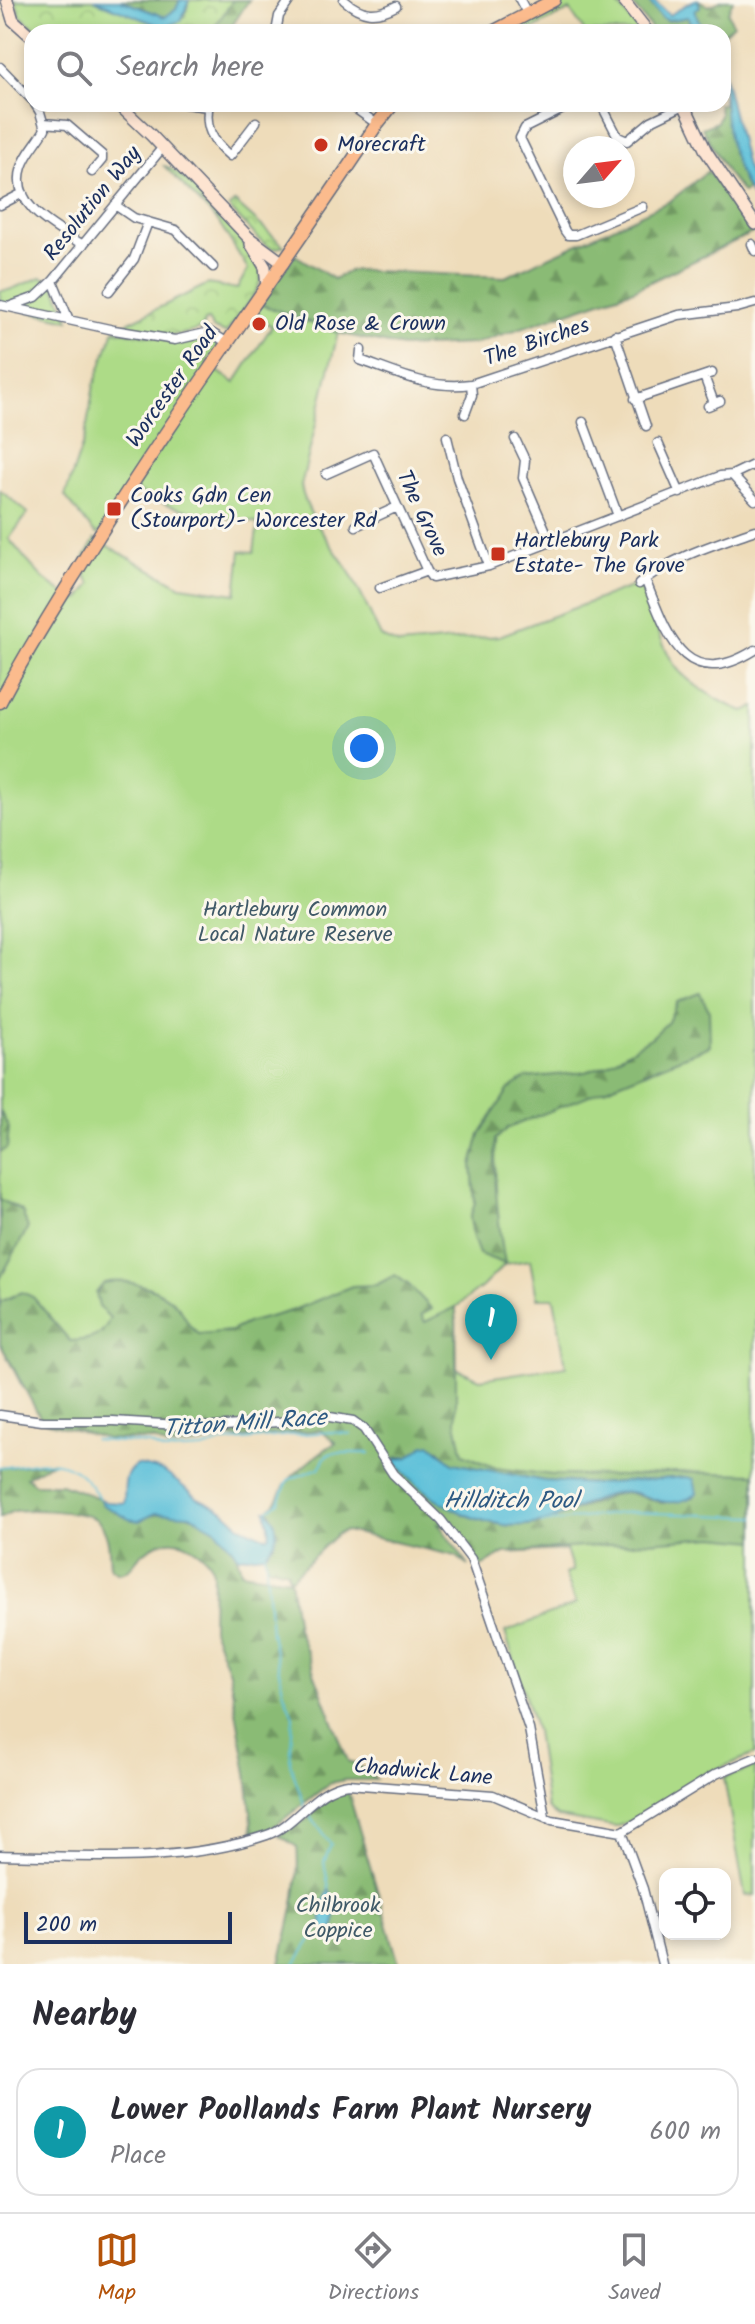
<!DOCTYPE html>
<style>
:root{--surface:#fff;--page:#f7f7f7;--text:#2b2b33;--muted:#7c7c81;--line:#e1e1e2;--accent:#b45309}
body{margin:0;font-family:Kalam,sans-serif;background:var(--page);color:var(--text)}
.controls{position:absolute;right:24px;bottom:24px;display:grid;overflow:hidden;border-radius:16px;box-shadow:0 4px 12px #0003}
.controls button{width:72px;height:72px;display:grid;place-items:center;padding:0;border:0;border-bottom:2px solid var(--line);background:var(--surface);color:var(--text);font:40px sans-serif}
.compass{position:absolute;left:563px;top:136px;width:72px;height:72px;border-radius:50%;background:var(--surface);box-shadow:0 4px 12px #0003;rotate:62deg}
.scale{position:absolute;left:24px;bottom:20px;width:208px;box-sizing:border-box;padding-left:8px;border:4px solid #1b2f5e;border-top:0;font-size:22px;line-height:28px;white-space:nowrap;color:#1b2f5e;-webkit-text-stroke:6px #fbf7ec;paint-order:stroke}
.you{position:absolute;left:364px;top:748px;width:28px;height:28px;margin:-20px;border:6px solid #fff;border-radius:50%;background:#1a73e8;box-shadow:0 0 0 12px #1a73e833}
.badge{display:grid;place-items:center;width:52px;height:52px;border-radius:50%;background:var(--accent);color:#fff;font-size:26px;font-weight:700}
.pin{position:absolute;translate:-50% -66px;filter:drop-shadow(0 2px 4px #0008)}
.pin::after{content:'';position:absolute;top:42px;width:28px;height:24px;background:inherit;clip-path:polygon(0 0,100% 0,50% 100%)}
.list{margin:0;padding:0;list-style:none}
h2{display:flex;justify-content:space-between;align-items:center;height:104px;margin:0;padding:0 32px;font-size:34px}
h2 small{font-size:26px;font-weight:400;color:var(--muted)}
.list li{display:grid;grid-template-columns:52px 1fr auto;gap:24px;align-items:center;box-sizing:border-box;height:128px;margin:0 16px 16px;padding:0 16px;border:2px solid var(--line);border-radius:24px}
.list b{display:block;font-size:30px;white-space:nowrap}
.list p{margin:0;font-size:26px;white-space:nowrap;color:var(--muted)}
.list em{font-size:26px;font-style:normal;color:var(--muted)}
.icon{flex:none;width:44px;height:44px;fill:none;stroke:currentColor;stroke-width:2;stroke-linecap:round;stroke-linejoin:round}
.map{position:relative;flex:none;width:755px;height:1964px;overflow:hidden}
.search{position:absolute;background:var(--surface);box-shadow:0 4px 12px #0003;left:24px;right:24px;top:24px;height:88px;display:flex;align-items:center;gap:20px;box-sizing:border-box;padding:0 28px;border-radius:24px;color:var(--muted);font-size:30px}
.sheet{height:248px;background:var(--surface)}
nav{display:flex;justify-content:space-around;align-items:center;box-sizing:border-box;height:112px;border-top:2px solid var(--line);background:var(--surface);font-size:22px;color:var(--muted)}
nav a{display:grid;justify-items:center;gap:4px}
nav .on{color:var(--accent)}
.map>svg:first-child{display:block}
.green{fill:#addb87;stroke:#648572;stroke-width:2;fill-rule:evenodd}
.forest{fill:url(#forest-firs);stroke:#527569;stroke-width:2;fill-rule:evenodd}
.park{fill:url(#park-crowns);stroke:#648572;stroke-width:2}
.water{fill:#5bc0d9;stroke:#3b789c;stroke-width:2}
.lines{fill:none;stroke-linecap:round;stroke-linejoin:round}
.stream{stroke:#5bc0d9;stroke-width:2}
.street-casing{stroke:#656c7e;stroke-width:11}
.secondary-casing{stroke:#656c7e;stroke-width:14}
.primary-casing{stroke:#656c7e;stroke-width:15}
.street{stroke:#fff;stroke-width:8}
.secondary{stroke:#fde4d1;stroke-width:11}
.primary{stroke:#fbbb8d;stroke-width:12}
.poi-dot{fill:#c8321e;stroke:#fbf7ec;stroke-width:3}
.labels{text-anchor:middle;dominant-baseline:central;stroke-width:6;stroke-linejoin:round;paint-order:stroke}
.poi-label{font-size:22px;fill:#1b2f5e;stroke:#fbf7ec;text-anchor:start}
.street-label{font-size:22px;fill:#1b2f5e;stroke:#fbf7ec}
.park-label{font-size:22px;fill:#405a68;stroke:#fbf7ec}
.water-label{font-size:24px;font-style:italic;fill:#2e5a83;stroke:#fbf7ec}
</style>
<div class="map">
<svg width="755" height="1964" viewBox="0 0 755 1964">
<defs>
<pattern id="forest-firs" width="22" height="20" patternUnits="userSpaceOnUse" patternTransform="scale(2)"><rect width="22" height="20" fill="#8abb74"/><path d="M5 1l3.5 6h-7zM16 11l3.5 6h-7z" fill="#709862"/></pattern>
<pattern id="park-crowns" width="20" height="18" patternUnits="userSpaceOnUse" patternTransform="scale(2)"><rect width="20" height="18" fill="#addb87"/><path d="M2 6a3 3 0 1 1 6 0M12 15a3 3 0 1 1 6 0" fill="none" stroke="#94bc77"/></pattern>
</defs>
<rect width="100%" height="100%" fill="#fbf7ec"/>
<filter id="ink" filterUnits="userSpaceOnUse"><feTurbulence type="fractalNoise" baseFrequency=".0125" numOctaves="2"/><feDisplacementMap in="SourceGraphic" scale="16" xChannelSelector="R" yChannelSelector="G"/><feConvolveMatrix kernelMatrix="1 2 1 2 8 2 1 2 1" color-interpolation-filters="sRGB"/></filter>
<filter id="wash" filterUnits="userSpaceOnUse"><feTurbulence type="fractalNoise" baseFrequency=".006" numOctaves="4" result="noise"/><feDisplacementMap in="SourceGraphic" scale="32" xChannelSelector="R" yChannelSelector="G"/><feGaussianBlur stdDeviation="1.8" result="paint"/><feColorMatrix in="noise" values="0 0 0 0 0 0 0 0 0 0 0 0 0 0 0 0 0 1.4 0 .05"/><feComposite in="paint" operator="in"/></filter>
<g filter="url(#wash)">
<rect width="100%" height="100%" fill="#eedcba"/>
<path class="green" d="M 570,0 L 614,0 L 641,32 L 585,32 L 570,10 L 527,32 L 514,32 L 516,26 Z
M 41,277 L 53,281 L 69,320 L 0,305 L 0,291 L 9,290 Z
M 260,304 L 338,333 L 301,486 C 307,517 330,542 347,568 C 360,590 370,614 381,637 L 399,645 L 499,636 L 639,584 C 650,610 659,637 672,661 C 683,681 722,704 744,711 L 755,707 L 755,1754 L 707,1773 L 629,1822 L 615,1827 L 557,1817 L 547,1808 L 536,1731 L 505,1632 L 576,1604 L 565,1574 L 573,1571 L 566,1550 L 504,1553 L 481,1567 L 450,1526 L 364,1429 L 23,1388 L 0,1343 L 0,490 L 28,513 L 9,539 C 32,566 45,587 79,600 L 91,584 L 80,566 L 95,539 L 181,586 L 236,594 L 241,551 L 254,552 L 258,523 C 211,516 170,511 129,487 L 98,535 L 93,531 L 65,496 L 85,437 L 94,385 L 114,330 L 175,340 L 180,344 L 212,337 L 218,346 L 206,363 L 235,383 L 272,326 L 252,316 ZM 530,1260 L 537,1298 L 554,1298 L 566,1366 L 480,1379 L 457,1369 L 456,1307 L 482,1287 L 505,1264 Z
M 755,1767 L 755,1895 L 745,1896 L 724,1778 Z"/>
<path class="forest" d="M 120,0 L 180,0 L 176,10 L 165,17 Z
M 233,0 L 249,0 L 228,32 L 211,32 Z
M 633,0 L 647,0 L 667,21 L 688,17 L 693,32 L 687,32 L 685,29 L 654,32 L 631,2 Z
M 698,0 L 709,6 L 723,0 L 733,0 L 728,13 L 733,24 L 723,34 L 704,32 L 694,10 L 700,7 Z
M 723,96 L 738,169 L 747,190 L 743,193 L 727,173 L 702,128 L 717,122 L 720,114 L 718,104 L 723,104 Z
M 708,171 L 752,233 L 633,290 L 474,344 L 402,347 L 338,333 L 260,304 L 295,255 L 334,279 L 351,270 L 505,277 L 670,201 Z
M 700,993 L 709,1010 L 710,1046 L 508,1128 L 496,1139 C 493,1181 498,1222 505,1264 L 479,1254 L 473,1238 L 470,1218 L 475,1203 L 472,1165 L 480,1134 L 509,1089 L 526,1078 L 585,1072 L 606,1065 L 652,1037 L 668,1022 L 677,1002 Z
M 0,1111 L 9,1128 L 7,1148 L 0,1152 Z
M 0,1199 L 22,1211 L 28,1228 L 0,1279 Z
M 395,1275 L 409,1285 L 432,1309 L 421,1315 L 425,1322 L 456,1307 L 456,1422 L 463,1454 L 496,1468 L 553,1475 L 634,1476 L 675,1472 L 755,1474 L 755,1541 L 714,1537 L 504,1553 L 481,1567 L 450,1526 L 438,1523 L 469,1566 L 456,1556 L 346,1531 L 337,1534 L 290,1579 L 297,1628 L 348,1761 L 365,1769 L 376,1780 L 345,1780 L 330,1783 L 271,1829 L 253,1833 L 247,1773 L 229,1672 L 212,1629 L 213,1571 C 210,1560 202,1553 192,1547 C 173,1535 156,1541 140,1556 C 136,1560 133,1567 127,1570 C 120,1575 116,1572 110,1567 C 109,1552 110,1531 97,1520 C 86,1511 25,1508 11,1512 C 7,1514 4,1516 0,1518 L 0,1468 L 53,1462 L 26,1477 L 35,1484 L 61,1484 L 99,1498 L 103,1505 L 139,1521 C 180,1497 235,1528 241,1572 L 289,1579 L 287,1571 L 267,1566 L 265,1554 L 274,1544 L 271,1512 L 268,1510 C 283,1498 280,1489 290,1479 C 300,1468 325,1448 336,1443 L 320,1430 L 238,1438 L 224,1437 L 201,1444 L 167,1447 L 153,1440 L 107,1439 L 42,1421 L 0,1343 L 0,1302 L 22,1292 L 33,1297 L 70,1341 C 90,1340 102,1338 110,1318 L 99,1307 L 96,1293 L 104,1283 C 128,1278 164,1288 180,1309 C 188,1320 187,1325 199,1334 L 231,1331 L 247,1323 L 291,1311 L 352,1286 L 376,1285 ZM 423,1446 L 439,1450 L 452,1463 L 544,1481 L 596,1484 L 687,1477 L 694,1497 L 662,1503 L 624,1491 L 542,1523 L 509,1526 L 463,1514 L 397,1457 L 409,1457 Z
M 347,1788 L 399,1964 L 280,1964 C 289,1925 301,1887 297,1847 L 279,1835 L 309,1818 L 332,1791 Z"/>
<path class="park" d="M 15,0 L 94,0 L 163,27 L 185,16 L 189,0 L 233,0 L 211,32 L 39,32 L 21,16 Z
M 164,166 C 182,167 260,256 261,275 C 262,290 235,320 226,333 L 214,329 L 208,320 L 204,321 L 203,327 C 176,342 146,332 117,328 L 208,284 L 237,289 L 248,269 L 218,221 Z
M 235,202 L 284,246 L 274,249 L 264,244 L 229,208 Z"/>
<path class="water" d="M 94,0 L 120,0 L 165,17 L 176,9 L 180,0 L 189,0 L 181,21 L 163,27 Z
M 647,0 L 653,0 L 669,15 C 679,11 688,0 698,0 L 700,7 L 694,10 L 704,32 L 693,32 L 688,17 C 657,23 667,21 647,0 Z
M 723,72 L 746,166 L 755,188 L 755,202 C 730,166 723,116 723,72 Z
M 430,1444 L 453,1463 L 544,1481 L 596,1484 L 687,1477 L 694,1479 L 697,1493 C 692,1498 688,1499 681,1501 C 656,1507 641,1489 621,1492 C 598,1495 570,1514 546,1521 C 491,1538 428,1503 394,1460 L 409,1457 L 423,1446 Z
M 137,1465 L 163,1471 L 198,1498 L 222,1510 L 240,1526 L 265,1537 L 269,1536 C 271,1527 267,1520 266,1510 L 268,1510 C 280,1526 279,1540 265,1554 L 239,1557 L 217,1530 L 190,1515 L 156,1513 L 139,1521 L 129,1519 L 103,1505 L 99,1498 L 106,1502 L 124,1503 C 125,1488 122,1473 137,1465 Z
M 329,1889 C 335,1899 336,1917 334,1929 L 325,1932 C 318,1916 323,1904 329,1889 Z"/>
<g class="lines">
<path class="stream" d="M 94,1440 L 149,1444 L 164,1451 L 203,1449 L 224,1442 L 292,1435 L 331,1432 L 351,1434
M 0,1468 C 48,1462 70,1450 99,1498
M 268,1510 L 279,1502 L 288,1480 L 319,1468 L 326,1456 L 332,1453 L 370,1453
M 542,1523 L 629,1512 L 755,1517
M 265,1554 L 271,1633 L 283,1690 L 293,1716 L 290,1763 L 305,1807
M 307,1812 L 331,1844 L 324,1862 L 329,1889
M 295,1964 L 321,1924"/>
</g>
</g>
<g filter="url(#ink)">
<g class="lines">
<defs>
<path id="street" d="M 344,0 C 361,15 376,17 396,6
M 520,0 L 527,13
M 276,32 L 279,16 L 290,0
M 0,67 L 32,100
M 35,104 L 40,112 L 45,129 C 38,142 26,153 22,167 C 9,206 57,228 83,245
M 185,104 L 208,107
M 209,104 C 204,127 212,141 230,156 L 256,122
M 349,104 L 377,124
M 573,104 L 525,128 L 520,138 L 565,231 L 568,235 L 576,235 L 643,207
M 601,104 L 618,137 L 627,141 L 651,121 L 684,105
M 44,123 L 67,125 L 102,155 L 102,160 L 92,172
M 0,205 L 23,193
M 115,205 L 134,218 L 176,230 L 213,267
M 752,244 L 755,251
M 53,281 L 69,320
M 109,291 L 134,259 L 148,222
M 0,305 L 114,330 L 175,340 L 210,332 L 228,343
M 11,306 L 36,297 L 53,281 L 163,147
M 615,335 L 646,426
M 361,350 L 360,360 C 397,373 431,390 471,384 L 472,395 L 465,414
M 704,376 L 714,403
M 471,384 L 679,315 L 737,308 L 755,303
M 635,399 L 712,373
M 708,406 L 720,401
M 583,422 L 618,516
M 447,437 L 457,478 L 489,566
M 515,439 L 525,460 L 523,478 L 551,543
M 658,443 L 680,493
M 326,474 L 373,453 L 427,571 L 432,578 L 489,566 L 720,476 L 732,475 L 755,500
M 732,475 L 755,464
M 356,526 L 397,507
M 645,579 C 667,634 684,694 755,650
M 639,584 C 671,557 716,544 755,530
M 380,588 L 427,571
M 0,1415 L 42,1421 L 113,1421 L 212,1427 L 291,1421 L 318,1415 L 353,1421 L 364,1429 L 393,1474 L 441,1520 L 471,1559 L 529,1729 L 545,1816
M 622,1832 L 716,1774 L 755,1758
M 0,1855 C 87,1857 183,1864 267,1835 C 298,1824 314,1788 348,1784 L 493,1795 L 552,1820 L 622,1832 L 643,1889 L 662,1964"/>
<path id="secondary" d="M 7,0 L 13,20 L 32,37
M 623,0 L 648,32
M 118,104 L 151,135 L 249,238 L 283,263
M 684,104 L 706,151 L 755,224
M 251,244 L 265,267 L 267,286"/>
<path id="primary" d="M 493,32 L 554,0
M 0,702 C 24,655 52,611 80,566 C 173,415 279,272 377,124 L 393,104"/>
</defs>
<use href="#street" class="street-casing"/>
<use href="#secondary" class="secondary-casing"/>
<use href="#primary" class="primary-casing"/>
<use href="#street" class="street"/>
<use href="#secondary" class="secondary"/>
<use href="#primary" class="primary"/>
</g>
</g>
<g class="poi-dot">
<circle cx="321" cy="145" r="8"/>
<circle cx="259" cy="324" r="8"/>
<rect x="106" y="501" width="16" height="16" rx="4"/>
<rect x="490" y="546" width="16" height="16" rx="4"/>
</g>
<g class="labels">
<g class="poi-label">
<text x="337" y="145">Morecraft</text>
<text x="275" y="324">Old Rose &amp; Crown</text>
<text x="130" y="496">Cooks Gdn Cen<tspan x="130" dy="25">(Stourport)- Worcester Rd</tspan></text>
<text x="514" y="541">Hartlebury Park<tspan x="514" dy="25">Estate- The Grove</tspan></text>
</g>
<g class="street-label">
<text transform="translate(93 204) rotate(-51)">Resolution Way</text>
<text transform="translate(537 343) rotate(-19)">The Birches</text>
<text transform="translate(173 387) rotate(-55)">Worcester Road</text>
<text transform="translate(421 514) rotate(65)">The Grove</text>
<text transform="translate(423 1773) rotate(5)">Chadwick Lane</text>
</g>
<g class="park-label">
<text x="295" y="910">Hartlebury Common<tspan x="295" dy="25">Local Nature Reserve</tspan></text>
<text x="338" y="1906">Chilbrook<tspan x="338" dy="25">Coppice</tspan></text>
</g>
<g class="water-label">
<text transform="translate(245 1424) rotate(-4)">Titton Mill Race</text>
<text x="511" y="1501">Hillditch Pool</text>
</g>
</g>
</svg>
<div class="controls">
<button><svg class="icon" aria-label="locate" viewBox="0 0 24 24"><circle cx="12" cy="12" r="6"/><path d="M12 2v4M12 18v4M2 12h4M18 12h4"/></svg></button>
</div>
<svg class="compass" viewBox="-18 -18 36 36"><path d="M0-13l5 13h-10z" fill="#e53935"/><path d="M0 13l5-13h-10z" fill="#7c7c81"/></svg>
<div class="scale">200 m</div>
<div class="you"></div>
<div class="pin badge" style="left:491px;top:1360px;background:#0f9aa8">1</div>
<div class="search"><svg class="icon" aria-label="search" viewBox="0 0 24 24"><circle cx="10" cy="10" r="6"/><path d="M15 15l6 6"/></svg>Search here</div>
</div>
<section class="sheet">
<h2>Nearby<small></small></h2>
<ul class="list">
<li><span class="badge" style="background:#0f9aa8">1</span><div><b>Lower Poollands Farm Plant Nursery</b><p>Place</p></div><em>600 m</em></li>
</ul>
</section>
<nav>
<a class="on"><svg class="icon" aria-label="map" viewBox="0 0 24 24"><path d="M3 6l6-2 6 2 6-2v14l-6 2-6-2-6 2zM9 4v14M15 6v14"/></svg>Map</a>
<a><svg class="icon" aria-label="directions" viewBox="0 0 24 24"><path d="M12 3l9 9-9 9-9-9zM9 14v-3h6M13 9l2 2-2 2"/></svg>Directions</a>
<a><svg class="icon" aria-label="saved" viewBox="0 0 24 24"><path d="M7 4h10v16l-5-4-5 4z"/></svg>Saved</a>
</nav>
